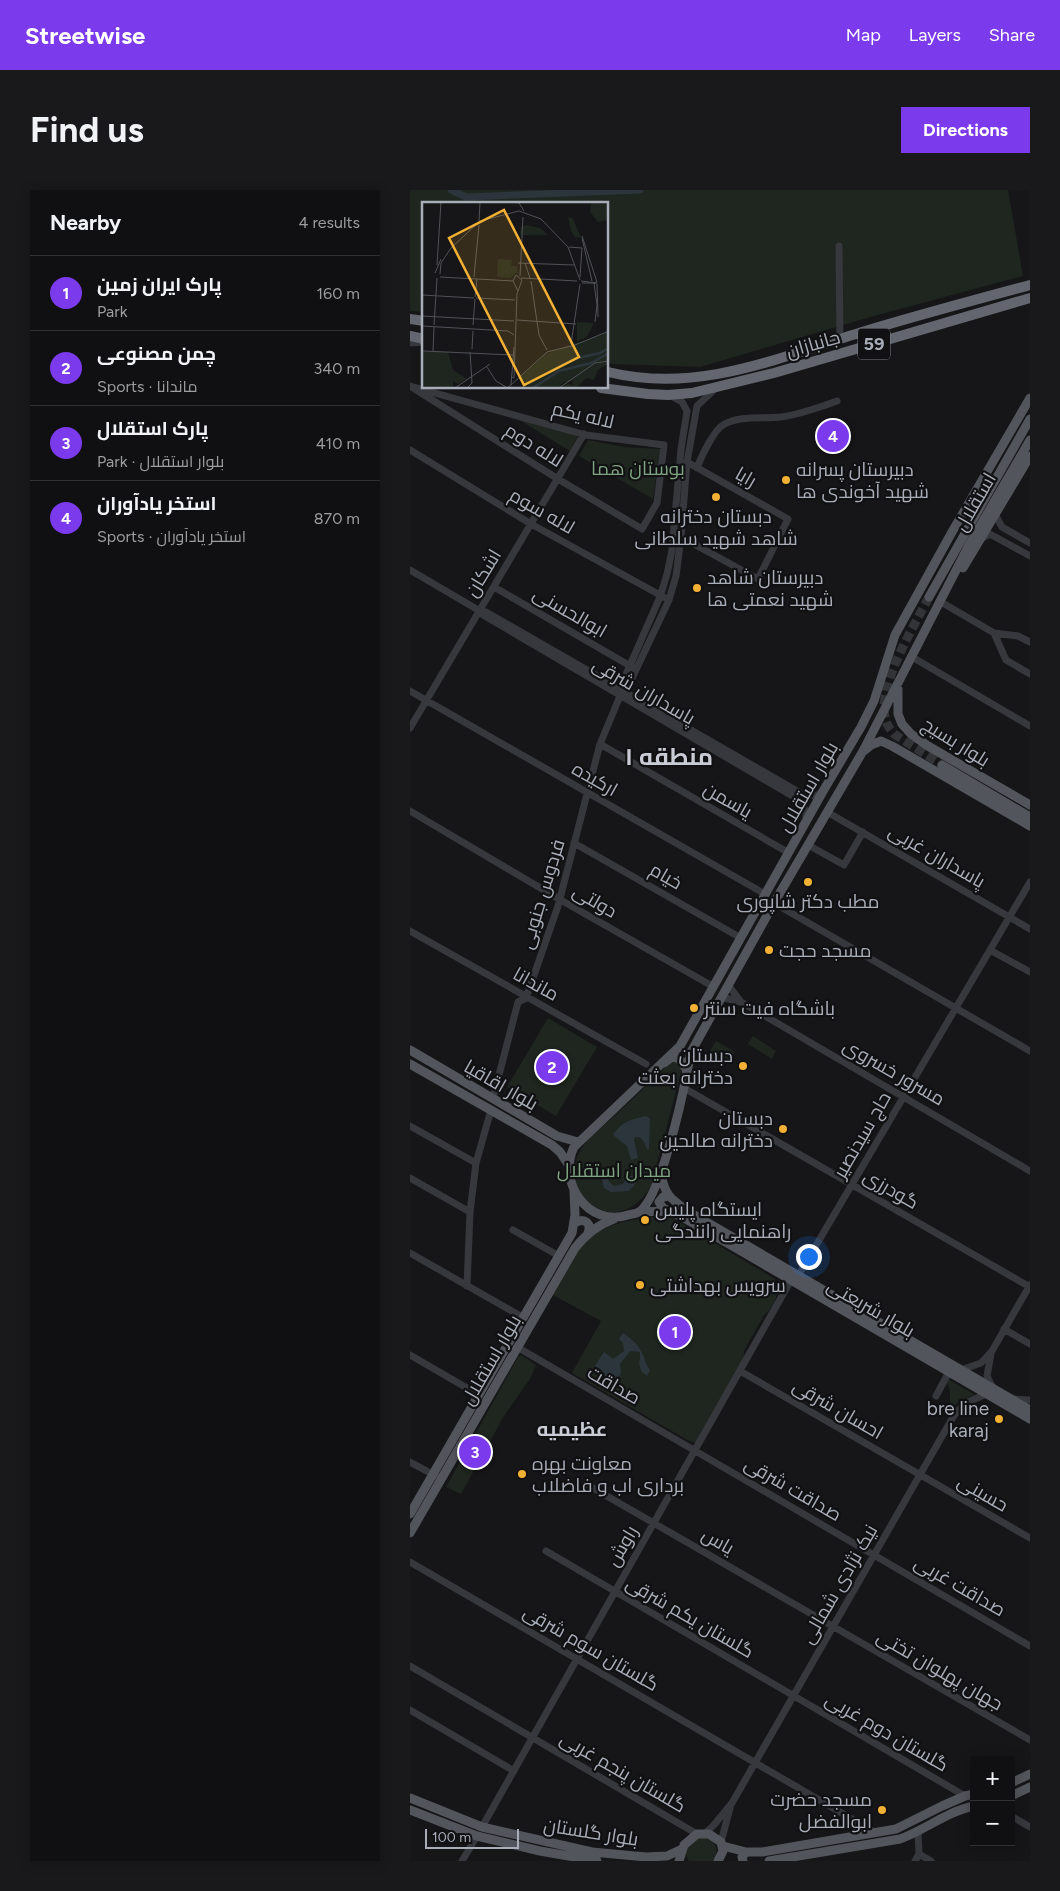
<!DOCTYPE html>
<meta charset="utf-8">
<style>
:root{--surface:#101012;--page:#19191b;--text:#f1f3f6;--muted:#9c9d9f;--line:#303032;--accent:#7c3aed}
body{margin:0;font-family:Figtree,Cairo,sans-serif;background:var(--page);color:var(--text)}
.controls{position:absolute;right:15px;bottom:15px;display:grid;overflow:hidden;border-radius:0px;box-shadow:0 2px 12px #0003}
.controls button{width:45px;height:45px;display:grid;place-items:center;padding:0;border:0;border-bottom:1px solid var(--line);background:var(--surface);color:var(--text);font:25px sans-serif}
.scale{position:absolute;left:15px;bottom:12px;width:94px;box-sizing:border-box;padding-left:5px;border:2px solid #a8adb8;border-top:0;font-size:14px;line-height:18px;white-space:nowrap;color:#a8adb8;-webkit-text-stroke:4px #111113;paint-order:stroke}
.you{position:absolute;left:398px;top:1066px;width:18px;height:18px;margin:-12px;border:4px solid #fff;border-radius:50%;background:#1a73e8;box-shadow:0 0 0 8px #1a73e833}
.badge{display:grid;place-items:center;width:32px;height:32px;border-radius:50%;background:var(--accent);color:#fff;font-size:16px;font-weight:700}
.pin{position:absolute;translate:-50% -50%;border:2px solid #fff;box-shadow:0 1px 5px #0006}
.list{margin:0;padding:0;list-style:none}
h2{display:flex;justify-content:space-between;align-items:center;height:65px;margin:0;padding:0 20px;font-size:21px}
h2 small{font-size:16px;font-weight:400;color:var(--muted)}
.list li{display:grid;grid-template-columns:32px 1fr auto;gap:15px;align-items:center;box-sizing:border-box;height:75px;padding:0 20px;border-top:1px solid var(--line)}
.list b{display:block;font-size:19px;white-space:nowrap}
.list p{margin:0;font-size:16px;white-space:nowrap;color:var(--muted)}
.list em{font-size:16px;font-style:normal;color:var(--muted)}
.map{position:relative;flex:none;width:620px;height:1671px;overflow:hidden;border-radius:0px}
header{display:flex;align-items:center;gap:30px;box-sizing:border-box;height:70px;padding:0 25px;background:var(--accent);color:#fff}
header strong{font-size:24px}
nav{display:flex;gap:28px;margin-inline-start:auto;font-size:18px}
.intro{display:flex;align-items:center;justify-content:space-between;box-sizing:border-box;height:120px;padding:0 30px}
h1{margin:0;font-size:35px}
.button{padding:12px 22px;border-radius:0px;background:var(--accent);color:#fff;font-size:18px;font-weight:700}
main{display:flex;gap:30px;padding:0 30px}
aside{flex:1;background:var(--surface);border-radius:0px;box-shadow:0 2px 12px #0003}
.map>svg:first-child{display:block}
.green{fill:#1e261f}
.water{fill:#2c353c}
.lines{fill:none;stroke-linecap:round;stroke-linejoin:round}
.canal{stroke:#2c353c;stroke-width:7}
.major-tunnel{stroke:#333438;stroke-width:9;stroke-dasharray:9 4.5;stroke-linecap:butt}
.minor{stroke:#37383d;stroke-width:7}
.major{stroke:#53555c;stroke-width:9}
.highway{stroke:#63666e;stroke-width:10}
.poi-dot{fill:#f2b134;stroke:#111113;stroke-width:2}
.labels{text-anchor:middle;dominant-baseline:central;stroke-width:4.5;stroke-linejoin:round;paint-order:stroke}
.shield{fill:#111113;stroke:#7b7e86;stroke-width:1}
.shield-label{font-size:18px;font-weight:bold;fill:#a8adb8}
.street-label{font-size:19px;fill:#a8adb8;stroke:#111113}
.park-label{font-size:19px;fill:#7fa381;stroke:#111113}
.poi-label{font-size:19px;fill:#a8adb8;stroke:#111113;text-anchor:start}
.neighbourhood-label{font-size:20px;font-weight:bold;fill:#c9ccd4;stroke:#111113}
.district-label{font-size:24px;font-weight:bold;fill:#c9ccd4;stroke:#111113}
.inset-river{fill:none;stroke:#2c353c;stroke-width:2.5}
.inset-road{fill:none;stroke:#505258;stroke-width:1}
.view{fill:#f2b134;fill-opacity:0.15;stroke:#f2b134;stroke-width:2.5}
.inset-edge{fill:none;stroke:#a8adb8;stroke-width:2.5}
</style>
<header>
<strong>Streetwise</strong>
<nav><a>Map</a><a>Layers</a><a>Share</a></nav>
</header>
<div class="intro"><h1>Find us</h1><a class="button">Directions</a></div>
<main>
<aside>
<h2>Nearby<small>4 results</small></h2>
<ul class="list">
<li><span class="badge">1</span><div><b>پارک ایران زمین</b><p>Park</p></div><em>160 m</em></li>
<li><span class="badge">2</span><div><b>چمن مصنوعی</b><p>Sports · ماندانا</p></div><em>340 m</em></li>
<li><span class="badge">3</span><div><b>پارک استقلال</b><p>Park · بلوار استقلال</p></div><em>410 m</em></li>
<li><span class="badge">4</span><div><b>استخر یادآوران</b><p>Sports · استخر یادآوران</p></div><em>870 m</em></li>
</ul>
</aside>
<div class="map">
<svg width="620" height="1671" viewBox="0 0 620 1671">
<rect width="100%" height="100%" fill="#161618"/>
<path class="green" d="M 0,0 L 598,0 L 613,86 L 464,126 L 290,177 L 203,174 L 198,173 L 198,14 L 14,14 L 14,122 L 0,121 Z
M 98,223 L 169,244 L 160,261 Z
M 178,250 L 214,257 L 250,259 L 243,309 L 169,266 Z
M 138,828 L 187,857 L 146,926 L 97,897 Z
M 343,846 L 366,861 L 362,869 L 338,854 Z
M 306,851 L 325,862 L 319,872 L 300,861 Z
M 266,870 L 272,879 L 241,996 C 207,1053 147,1005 169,963 C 175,950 190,939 200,930 C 221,911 241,891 261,872 Z
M 239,1027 L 259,1027 L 266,1030 L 365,1089 L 368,1095 C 368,1107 363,1118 354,1125 L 334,1161 L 334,1172 L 286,1253 L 279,1251 L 162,1183 L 191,1131 L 143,1105 C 150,1091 162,1065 172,1054 C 190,1036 215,1031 239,1027 Z
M 111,1165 L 126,1175 L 120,1189 L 94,1226 L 51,1304 L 36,1297 L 108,1167 Z
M 538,1189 L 565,1205 L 549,1211 L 540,1221 L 540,1201 L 537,1191 Z
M 296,1646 C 307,1654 309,1659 304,1671 L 279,1671 C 273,1663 277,1657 281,1649 Z"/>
<path class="water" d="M 236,926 L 240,929 L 239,959 L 237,959 C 234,953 233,946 225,947 L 224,950 L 228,968 L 221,970 L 217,956 L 203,945 C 211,932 221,929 236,926 Z
M 189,978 C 198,984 196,991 204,996 L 213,994 L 218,984 L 227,989 L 224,996 L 218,1001 L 201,1002 L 194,998 Z
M 213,1143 C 220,1148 227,1153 231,1161 C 235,1168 234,1172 240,1180 L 237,1186 L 231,1181 L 229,1173 L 230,1169 L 230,1162 L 220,1161 L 210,1174 L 211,1181 L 210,1186 L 205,1188 L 195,1186 L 194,1182 L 185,1176 L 194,1162 L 203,1169 L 214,1161 L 213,1153 L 209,1149 Z"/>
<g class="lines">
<path class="canal" d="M 41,0 L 56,7 L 230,0"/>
<path class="major-tunnel" d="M 519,407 C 504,436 468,495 475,527 C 476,534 480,539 484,544 L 532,575"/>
<path class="minor" d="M 429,56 L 430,149
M 0,153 L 14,152
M 0,196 L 176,245 L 254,255 L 247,313 L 232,339 L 148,289 L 0,196
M 0,260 L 121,334 L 259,410
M 287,278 C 291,267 304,240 313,235 C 329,225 353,229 371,227 C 391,224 408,218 427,211
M 587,321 L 586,326 L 592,337 L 620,353
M 271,347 L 348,389 L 378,329 L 277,272
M 572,348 L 580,344 L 620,366
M 0,380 L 70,421 L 73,425 L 391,611 L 396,622 L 396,631
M 84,397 L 222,477
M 531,412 L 584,443 L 608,446 L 620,452
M 70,421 L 76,422 L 394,605 L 405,606 L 412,603
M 584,443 L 596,470 L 620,484
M 502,467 L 620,536
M 0,501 L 355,704
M 215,503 L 259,410 L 266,386 L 271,347 L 277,272 L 287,216 L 306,198
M 0,538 L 174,244
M 190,554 L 379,663
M 0,621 L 149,709 L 304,797
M 417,622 L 620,739
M 164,653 L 331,748
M 398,655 L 434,675 L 453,642
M 364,713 L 620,861
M 0,741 L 236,874
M 580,760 L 620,782
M 318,795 L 331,812
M 311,807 L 331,812 L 620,981
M 274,898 L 620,1097
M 83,908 L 108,812 L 116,808 L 148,716 L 190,554 L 210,506 L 210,498 L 250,407 L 257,384 L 262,360 L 271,259 L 277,221 L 272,212 L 259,205
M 0,936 L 66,973
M 0,988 L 60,1022
M 103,1040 L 149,1066
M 0,1063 L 114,1128
M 388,1086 L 620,692
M 57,1096 L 60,1022 L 66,973 L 81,920
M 594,1139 L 620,1154
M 107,1157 L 620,1456
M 581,1164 L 577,1186 L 583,1198
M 0,1165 L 69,1205
M 551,1180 L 571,1173 L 582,1161 L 620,1095
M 330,1181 L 620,1348
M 526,1206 L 539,1182
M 603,1209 L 620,1210
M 0,1272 L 26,1286
M 176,1294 L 620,1550
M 136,1361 L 555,1606
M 0,1372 L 466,1643
M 0,1476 L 287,1644
M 0,1520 L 104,1581
M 601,1626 L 620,1637
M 72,1637 L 381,1090
M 294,1644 L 303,1636 L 322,1613 L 543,1227 L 554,1214 L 576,1204
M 311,1652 L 320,1618
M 509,1664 L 521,1671
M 52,1671 L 67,1646
M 505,1671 L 509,1664 L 508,1642"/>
<path class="major" d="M 553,378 L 620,266
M 519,407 L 620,229
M 488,499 L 488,524 L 492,534 L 501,544 L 518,556 L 620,615
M 455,560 L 461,555 L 471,551 L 482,556 L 620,636
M 532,575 L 620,627
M 0,860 L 147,946 L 168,952
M 254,873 L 262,867 C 271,867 274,874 277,882 C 272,909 250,1009 229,1022 C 226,1024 221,1024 218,1025 C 178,1038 147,992 164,957 L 270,856 L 412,603 L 451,537 L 464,511 L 485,445 L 542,342 L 620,208
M 0,874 L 142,955 L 150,962 L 158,974
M 277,882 L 281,862 L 364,713 L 453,561 L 559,355 L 620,250
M 251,984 C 255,1006 261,1009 279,1022 L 620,1220
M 258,1006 L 253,1007 L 249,1012 L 253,1018 L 259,1021
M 229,1022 L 259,1021 L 276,1029 L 620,1229
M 165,1033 C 174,1027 182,1033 178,1043
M 0,1324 L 162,1043 L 165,1025 L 164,1001
M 0,1343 L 165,1058 C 176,1044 187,1035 204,1029
M 601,1593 L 620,1584
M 601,1606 L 620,1597
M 0,1608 L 72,1637 L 182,1662 L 236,1667 L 257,1666 L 272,1659
M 0,1620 L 67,1646 L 130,1661 L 187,1671
M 313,1656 L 336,1662 L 352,1662 L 486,1639 L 532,1616 L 555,1606 L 564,1604
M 269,1671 L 274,1655 L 287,1644 L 299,1644 L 311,1652 L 313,1661 L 308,1671
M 333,1671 L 332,1667 L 336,1662
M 359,1671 L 490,1649 C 515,1640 538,1621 564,1616"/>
<path class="highway" d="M 0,129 L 14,131
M 0,146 L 14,149
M 198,182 C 288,204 367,168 452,142 C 508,125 564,110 620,95
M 191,198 L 238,204 L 258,205 L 282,203 L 364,183 L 620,108"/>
</g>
<g class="poi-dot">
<circle cx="376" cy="290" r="5"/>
<circle cx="306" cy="307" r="5"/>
<circle cx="287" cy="398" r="5"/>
<circle cx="398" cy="692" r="5"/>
<circle cx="359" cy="760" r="5"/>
<circle cx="284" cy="818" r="5"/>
<circle cx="333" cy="876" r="5"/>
<circle cx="373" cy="939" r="5"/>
<circle cx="235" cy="1030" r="5"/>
<circle cx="230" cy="1095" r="5"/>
<circle cx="589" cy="1229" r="5"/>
<circle cx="112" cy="1284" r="5"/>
<circle cx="472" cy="1620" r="5"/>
</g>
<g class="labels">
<rect class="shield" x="448" y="138.5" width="32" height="31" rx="4"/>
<g class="shield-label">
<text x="464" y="154">59</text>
</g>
<g class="street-label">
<text transform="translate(403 154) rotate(-16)">جانبازان</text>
<text transform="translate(173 225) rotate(13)">لاله یکم</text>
<text transform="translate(124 255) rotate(32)">لاله دوم</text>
<text transform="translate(336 287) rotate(30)">رایا</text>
<text transform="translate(565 312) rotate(-60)">استقلال</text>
<text transform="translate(132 321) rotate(30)">لاله سوم</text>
<text transform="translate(73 383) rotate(-59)">اشکان</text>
<text transform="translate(160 422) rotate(30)">ابوالحسنی</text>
<text transform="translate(234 501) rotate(30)">پاسداران شرقی</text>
<text transform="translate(546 552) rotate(32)">بلوار بسیج</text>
<text transform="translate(185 589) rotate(30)">ارکیده</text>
<text transform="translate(398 597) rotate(-60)">بلوار استقلال</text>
<text transform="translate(318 610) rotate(30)">یاسمن</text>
<text transform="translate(527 666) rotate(30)">پاسداران غربی</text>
<text transform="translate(256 686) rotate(30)">خیام</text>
<text transform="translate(132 704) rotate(-73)">فردوس جنوبی</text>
<text transform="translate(185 711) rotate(30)">دولتی</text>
<text transform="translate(126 794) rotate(29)">ماندانا</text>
<text transform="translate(484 882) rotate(30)">مسرور خسروی</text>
<text transform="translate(91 895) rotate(30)">بلوار اقاقیا</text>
<text transform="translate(452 945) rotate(-60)">حاج سیدنصیر</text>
<text transform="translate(481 999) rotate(30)">گودرزی</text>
<text transform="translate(461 1118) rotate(30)">بلوار شریعتی</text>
<text transform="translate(81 1170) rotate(-60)">بلوار استقلال</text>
<text transform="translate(204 1195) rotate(30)">صداقت</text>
<text transform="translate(428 1219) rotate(30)">احسان شرقی</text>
<text transform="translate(383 1299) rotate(30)">صداقت شرقی</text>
<text transform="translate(573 1303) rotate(30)">حسینی</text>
<text transform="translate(308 1351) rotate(30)">یاس</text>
<text transform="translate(212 1356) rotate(-60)">راوش</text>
<text transform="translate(429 1394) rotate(-60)">نیک نژادی شمالی</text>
<text transform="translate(550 1396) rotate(30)">صداقت غربی</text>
<text transform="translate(280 1427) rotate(30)">گلستان یکم شرقی</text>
<text transform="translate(181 1458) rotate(30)">گلستان سوم شرقی</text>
<text transform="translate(530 1480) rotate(30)">جهان پهلوان تختی</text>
<text transform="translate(477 1542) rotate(30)">گلستان دوم غربی</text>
<text transform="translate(213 1582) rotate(30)">گلستان پنجم غربی</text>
<text transform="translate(181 1642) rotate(9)">بلوار گلستان</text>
</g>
<g class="park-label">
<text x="228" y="278">بوستان هما</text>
<text x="204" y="980">میدان استقلال</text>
</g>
<g class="poi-label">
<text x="386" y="279">دبیرستان پسرانه<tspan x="386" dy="22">شهید آخوندی ها</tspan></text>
<text x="306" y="326" text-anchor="middle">دبستان دخترانه<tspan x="306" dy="22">شاهد شهید سلطانی</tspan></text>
<text x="297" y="387">دبیرستان شاهد<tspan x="297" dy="22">شهید نعمتی ها</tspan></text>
<text x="398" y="711" text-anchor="middle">مطب دکتر شاپوری</text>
<text x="369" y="760">مسجد حجت</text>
<text x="294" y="818">باشگاه فیت سنتر</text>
<text x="323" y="865" text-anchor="end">دبستان<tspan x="323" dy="22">دخترانه بعثت</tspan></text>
<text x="363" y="928" text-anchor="end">دبستان<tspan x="363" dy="22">دخترانه صالحین</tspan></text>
<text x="245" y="1019">ایستگاه پلیس<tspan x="245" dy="22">راهنمایی رانندگی</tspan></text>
<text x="240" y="1095">سرویس بهداشتی</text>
<text x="579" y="1218" text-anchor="end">bre line<tspan x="579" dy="22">karaj</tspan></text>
<text x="122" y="1273">معاونت بهره<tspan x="122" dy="22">برداری اب و فاضلاب</tspan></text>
<text x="462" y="1609" text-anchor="end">مسجد حضرت<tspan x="462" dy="22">ابوالفضل</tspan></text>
</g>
<g class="neighbourhood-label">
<text x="162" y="1239">عظیمیه</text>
</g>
<g class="district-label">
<text x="259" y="566">منطقه ۱</text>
</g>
</g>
<g transform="translate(12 12)">
<rect width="186" height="186" fill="#161618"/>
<path d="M 169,0 L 186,0 L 186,18 L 176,20 L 168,10 ZM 146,14 L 151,17 L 159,36 L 153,35 L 149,29 ZM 104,23 L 118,26 L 126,33 L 98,33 L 99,25 ZM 76,57 L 90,58 L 89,64 L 95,64 L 96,73 L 95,70 L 88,76 L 75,75 ZM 155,120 L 172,121 L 165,135 L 155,139 ZM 186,130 L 186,162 L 176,168 L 172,178 L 164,176 L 154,186 L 139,186 L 145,181 L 150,183 L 151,179 L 141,181 L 136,186 L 114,186 L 106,184 L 99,175 L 124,152 ZM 1,150 L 26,150 L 31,168 L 45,177 L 36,182 L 31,179 L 31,186 L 0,186 Z" fill="#1e261f"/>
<path class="inset-river" d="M 131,168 L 152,157 L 178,151 L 187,146M 111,186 L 137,169 L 169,161 L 187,151"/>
<path class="inset-road" d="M 87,0 L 97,1 L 102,9M 57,19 L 58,0M 58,19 L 97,9 L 119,17 L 146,45 L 158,78M 160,34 L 175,80M 160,36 L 170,79M 147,45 L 160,46 L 158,75M 96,61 L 152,63M 103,61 L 108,76M 15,63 L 19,0M 13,71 L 19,57M 18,72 L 19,61 L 29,46 L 58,19 L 55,23M 98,74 L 101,15M 18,75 L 91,79M 52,75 L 57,23M 99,76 L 155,79M 109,79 L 117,133 L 125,148M 159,79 L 175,81 L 160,81M 172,81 L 175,103 L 173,120M 175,82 L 176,115M 0,93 L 52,96M 53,95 L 55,77M 54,96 L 93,98M 0,114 L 92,119M 95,118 L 154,122M 12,123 L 15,76M 51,123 L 53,97M 0,124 L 86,129 L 92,133M 149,142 L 158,82M 50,147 L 51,129M 1,149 L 91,153M 11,149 L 12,125M 65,165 L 74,179 L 84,185M 89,175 L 92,176 L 95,92 L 100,78 L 94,73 L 91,79 L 96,89M 89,183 L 125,150 L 153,143 L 187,129M 33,186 L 68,162M 45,186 L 50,181 L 48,150M 85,186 L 89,183 L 92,145M 137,186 L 173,161 L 187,159"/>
<path class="view" d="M 82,8 L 157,155 L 102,183 L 27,36 Z"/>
<rect width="186" height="186" class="inset-edge"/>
</g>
</svg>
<div class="controls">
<button>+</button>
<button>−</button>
</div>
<div class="scale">100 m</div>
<div class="you"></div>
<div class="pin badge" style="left:265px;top:1142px">1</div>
<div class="pin badge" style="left:142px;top:877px">2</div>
<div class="pin badge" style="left:65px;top:1262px">3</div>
<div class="pin badge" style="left:423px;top:246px">4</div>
</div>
</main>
